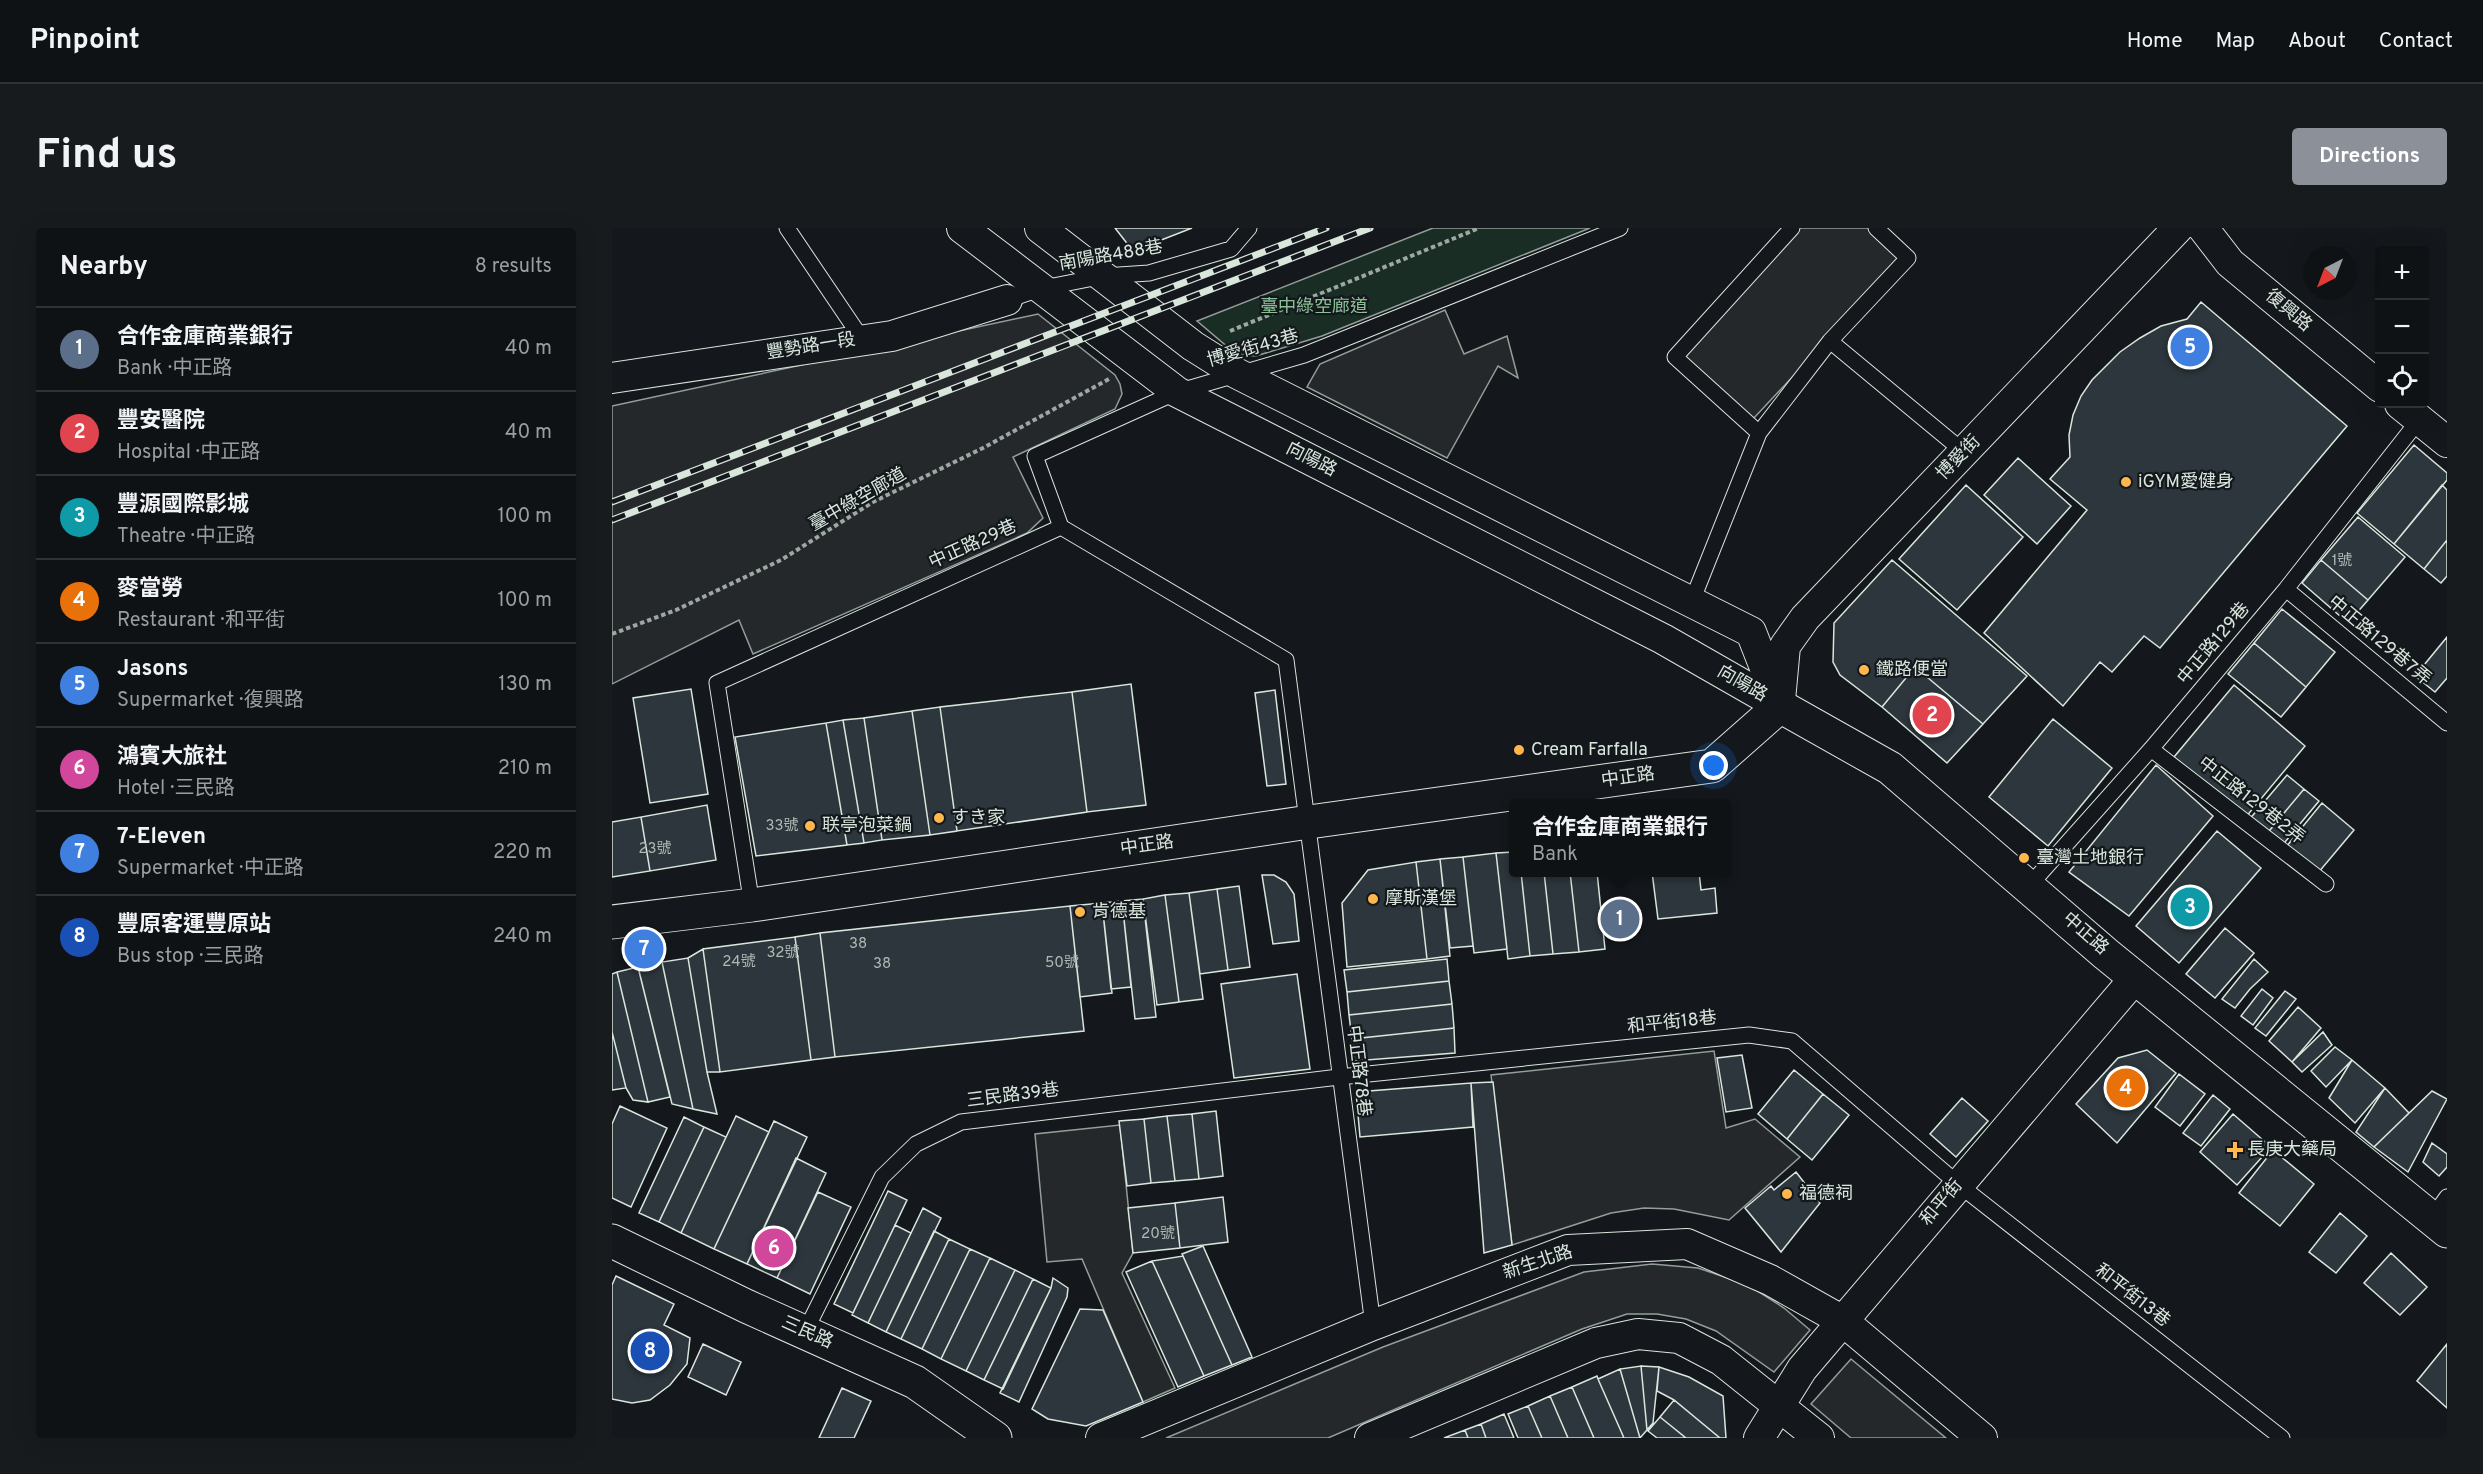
<!DOCTYPE html>
<meta charset="utf-8">
<style>
:root{--surface:#0f1215;--page:#181b1e;--text:#f1f3f6;--muted:#9b9ea0;--line:#2f3234;--accent:#8c9099}
body{margin:0;font-family:Overpass,"Noto Sans TC","Noto Sans JP",sans-serif;background:var(--page);color:var(--text)}
.controls{position:absolute;right:18px;top:18px;display:grid;overflow:hidden;border-radius:6px;box-shadow:0 6px 24px #0002}
.controls button{width:54px;height:54px;display:grid;place-items:center;padding:0;border:0;border-bottom:2px solid var(--line);background:var(--surface);color:var(--text);font:30px sans-serif}
.compass{position:absolute;left:1691px;top:18px;width:54px;height:54px;border-radius:50%;background:var(--surface);box-shadow:0 6px 24px #0002;rotate:222deg}
.you{position:absolute;left:1102px;top:538px;width:21px;height:21px;margin:-15px;border:4px solid #fff;border-radius:50%;background:#1a73e8;box-shadow:0 0 0 9px #1a73e833}
.badge{display:grid;place-items:center;width:39px;height:39px;border-radius:50%;background:var(--accent);color:#fff;font-size:20px;font-weight:700}
.pin{position:absolute;translate:-50% -50%;border:3px solid #fff;box-shadow:0 2px 6px #0006}
.popup{position:absolute;left:897px;top:571px;width:222px;height:78px;box-sizing:border-box;display:grid;place-content:center;border-radius:6px;background:var(--surface);filter:drop-shadow(0 2px 4px #0005);font-size:20px;white-space:nowrap;color:var(--muted)}
.popup b{font-size:22px;color:var(--text)}
.popup::after{content:'';position:absolute;left:50%;top:100%;margin-left:-12px;border:12px solid transparent;border-top-color:var(--surface)}
.list{margin:0;padding:0;list-style:none}
h2{display:flex;justify-content:space-between;align-items:center;height:78px;margin:0;padding:0 24px;font-size:26px}
h2 small{font-size:20px;font-weight:400;color:var(--muted)}
.list li{display:grid;grid-template-columns:39px 1fr auto;gap:18px;align-items:center;box-sizing:border-box;height:84px;padding:0 24px;border-top:2px solid var(--line)}
.list b{display:block;font-size:22px;white-space:nowrap}
.list p{margin:0;font-size:20px;white-space:nowrap;color:var(--muted)}
.list em{font-size:20px;font-style:normal;color:var(--muted)}
.icon{flex:none;width:33px;height:33px;fill:none;stroke:currentColor;stroke-width:2;stroke-linecap:round;stroke-linejoin:round}
.map{position:relative;flex:none;width:1835px;height:1210px;overflow:hidden;border-radius:6px}
header{display:flex;align-items:center;gap:36px;box-sizing:border-box;height:84px;padding:0 30px;background:var(--surface);border-bottom:2px solid var(--line)}
header strong{font-size:28px}
nav{display:flex;gap:33px;margin-inline-start:auto;font-size:21px}
.intro{display:flex;align-items:center;justify-content:space-between;box-sizing:border-box;height:144px;padding:0 36px}
h1{margin:0;font-size:42px}
.button{padding:15px 27px;border-radius:6px;background:var(--accent);color:#fff;font-size:21px;font-weight:700}
main{display:flex;gap:36px;padding:0 36px}
aside{flex:1;background:var(--surface);border-radius:6px;box-shadow:0 6px 24px #0002}
.map>svg:first-child{display:block}
.green{fill:#1a2d24;stroke:#939e99;stroke-width:1.5}
.parking{fill:#24282b;stroke:#939e99;stroke-width:1.5}
.building{fill:#2c363c;stroke:#d8e6dc;stroke-width:1.5}
.lines{fill:none;stroke-linecap:round;stroke-linejoin:round}
.lane-casing{stroke:#d8e6dc;stroke-width:17}
.street-casing{stroke:#d8e6dc;stroke-width:32}
.secondary-casing{stroke:#d8e6dc;stroke-width:35}
.path{stroke:#9da8a2;stroke-width:4;stroke-dasharray:4.5 3;stroke-linecap:butt}
.lane{stroke:#14181c;stroke-width:15}
.street{stroke:#14181c;stroke-width:30}
.secondary{stroke:#14181c;stroke-width:33}
.rail-casing{stroke:#d8e6dc;stroke-width:7}
.rail{stroke:#14181c;stroke-width:4.5;stroke-dasharray:14;stroke-linecap:butt}
.poi-dot{fill:#ffb74d;stroke:#14181c;stroke-width:2}
.labels{text-anchor:middle;dominant-baseline:central;stroke-width:4.5;stroke-linejoin:round;paint-order:stroke}
.number-label{font-size:15px;fill:#adbab4}
.street-label{font-size:18px;fill:#d8e6dc;stroke:#14181c}
.park-label{font-size:18px;fill:#8ac095;stroke:#14181c}
.poi-label{font-size:18px;fill:#d8e6dc;stroke:#14181c;text-anchor:start}
</style>
<header>
<strong>Pinpoint</strong>
<nav><a>Home</a><a>Map</a><a>About</a><a>Contact</a></nav>
</header>
<div class="intro"><h1>Find us</h1><a class="button">Directions</a></div>
<main>
<aside>
<h2>Nearby<small>8 results</small></h2>
<ul class="list">
<li><span class="badge" style="background:#5c6f8a">1</span><div><b>合作金庫商業銀行</b><p>Bank · 中正路</p></div><em>40 m</em></li>
<li><span class="badge" style="background:#e0444e">2</span><div><b>豐安醫院</b><p>Hospital · 中正路</p></div><em>40 m</em></li>
<li><span class="badge" style="background:#0f9aa8">3</span><div><b>豐源國際影城</b><p>Theatre · 中正路</p></div><em>100 m</em></li>
<li><span class="badge" style="background:#e8710a">4</span><div><b>麥當勞</b><p>Restaurant · 和平街</p></div><em>100 m</em></li>
<li><span class="badge" style="background:#3f7fe0">5</span><div><b>Jasons</b><p>Supermarket · 復興路</p></div><em>130 m</em></li>
<li><span class="badge" style="background:#d1479c">6</span><div><b>鴻賓大旅社</b><p>Hotel · 三民路</p></div><em>210 m</em></li>
<li><span class="badge" style="background:#3f7fe0">7</span><div><b>7-Eleven</b><p>Supermarket · 中正路</p></div><em>220 m</em></li>
<li><span class="badge" style="background:#1a4fb4">8</span><div><b>豐原客運豐原站</b><p>Bus stop · 三民路</p></div><em>240 m</em></li>
</ul>
</aside>
<div class="map">
<svg width="1835" height="1210" viewBox="0 0 1835 1210">
<rect width="100%" height="100%" fill="#14181c"/>
<path class="green" d="M 821,0 L 978,0 L 710,108 L 644,128 L 624,126 L 585,93 Z"/>
<path class="parking" d="M 1185,0 L 1261,0 L 1292,30 L 1141,191 L 1070,126 Z
M 833,82 L 852,126 L 895,108 L 906,150 L 886,138 L 835,230 L 695,159 L 708,136 Z
M 426,86 L 503,147 L 508,156 L 510,166 L 503,181 L 401,229 L 431,290 L 415,305 L 141,426 L 127,392 L 0,456 L 0,178 Z
M 1102,823 L 1114,900 L 1143,891 L 1188,929 L 1117,992 L 1062,981 L 1032,980 L 999,985 L 900,1017 L 879,847 Z
M 508,897 L 521,1025 L 510,1045 L 563,1160 L 531,1174 L 470,1031 L 435,1034 L 423,906 Z
M 1040,1036 L 1086,1040 L 1136,1057 L 1172,1080 L 1198,1102 L 1162,1144 L 1104,1103 L 1074,1091 L 1045,1086 L 1015,1086 L 970,1101 L 716,1210 L 554,1210 L 771,1119 L 972,1044 Z
M 1239,1131 L 1334,1210 L 1239,1210 L 1199,1176 Z"/>
<path class="building" d="M 503,0 L 580,0 L 521,23 Z
M 1589,74 L 1735,198 L 1548,420 L 1532,408 L 1500,444 L 1488,434 L 1451,478 L 1372,405 L 1475,282 L 1438,251 L 1458,229 L 1457,207 L 1461,187 L 1469,168 L 1480,152 L 1508,124 L 1528,110 L 1549,98 L 1575,91 Z
M 1802,217 L 1835,245 L 1835,252 L 1782,316 L 1745,285 Z
M 1406,230 L 1459,278 L 1425,316 L 1372,267 Z
M 1354,257 L 1411,309 L 1345,382 L 1287,331 Z
M 1830,257 L 1835,262 L 1835,312 L 1812,341 L 1782,316 Z
M 1746,289 L 1793,329 L 1756,372 L 1709,332 Z
M 1835,312 L 1835,348 L 1829,355 L 1812,341 Z
M 1280,332 L 1415,448 L 1371,496 L 1303,439 L 1270,479 L 1228,447 L 1221,434 L 1222,395 Z
M 1709,332 L 1756,372 L 1736,395 L 1690,355 Z
M 1670,381 L 1723,424 L 1694,459 L 1642,415 Z
M 1835,409 L 1835,450 L 1823,464 L 1803,448 Z
M 1642,415 L 1694,459 L 1669,489 L 1616,446 Z
M 1303,439 L 1371,496 L 1335,535 L 1270,479 Z
M 519,456 L 534,577 L 475,584 L 460,464 Z
M 1622,457 L 1693,518 L 1633,590 L 1562,529 Z
M 79,461 L 96,566 L 38,575 L 21,470 Z
M 663,462 L 674,556 L 655,558 L 643,465 Z
M 460,464 L 475,584 L 345,603 L 328,479 Z
M 328,479 L 345,603 L 318,607 L 300,483 Z
M 300,483 L 318,607 L 270,612 L 252,490 Z
M 252,490 L 270,612 L 252,615 L 231,492 Z
M 1441,491 L 1500,540 L 1436,618 L 1377,569 Z
M 231,492 L 252,615 L 235,617 L 214,495 Z
M 214,495 L 235,617 L 144,628 L 123,509 Z
M 1544,537 L 1601,588 L 1517,688 L 1457,644 Z
M 1675,547 L 1692,561 L 1653,608 L 1636,593 Z
M 1692,561 L 1707,573 L 1668,620 L 1653,608 Z
M 1710,575 L 1742,602 L 1706,645 L 1674,619 Z
M 95,577 L 104,632 L 38,643 L 29,589 Z
M 29,589 L 38,643 L 0,649 L 0,594 Z
M 1605,603 L 1649,640 L 1567,735 L 1524,698 Z
M 902,624 L 902,644 L 909,644 L 918,728 L 896,731 L 884,625 Z
M 884,625 L 895,721 L 862,725 L 851,629 Z
M 851,629 L 861,718 L 838,720 L 828,631 Z
M 828,631 L 838,728 L 815,731 L 804,634 Z
M 804,634 L 815,731 L 735,739 L 730,675 L 756,642 Z
M 909,644 L 932,644 L 941,726 L 918,728 Z
M 932,644 L 958,644 L 967,724 L 941,726 Z
M 958,644 L 985,644 L 993,721 L 967,724 Z
M 1040,644 L 1087,644 L 1089,662 L 1103,660 L 1105,685 L 1046,691 Z
M 650,647 L 662,647 L 674,654 L 682,666 L 687,713 L 661,716 Z
M 627,658 L 638,739 L 616,742 L 605,661 Z
M 605,661 L 616,742 L 588,746 L 577,665 Z
M 577,665 L 591,771 L 567,774 L 553,667 Z
M 553,667 L 567,774 L 545,777 L 531,671 Z
M 531,671 L 544,789 L 523,791 L 510,673 Z
M 510,673 L 519,759 L 499,761 L 490,675 Z
M 490,675 L 500,765 L 468,769 L 458,678 Z
M 458,678 L 472,803 L 223,829 L 208,705 Z
M 1613,700 L 1642,725 L 1603,770 L 1574,746 Z
M 208,705 L 223,829 L 199,832 L 183,709 Z
M 183,709 L 199,832 L 108,844 L 91,721 Z
M 91,721 L 108,844 L 95,844 L 76,730 Z
M 76,730 L 95,844 L 105,886 L 81,881 L 50,734 Z
M 835,731 L 837,753 L 735,764 L 732,742 Z
M 1642,731 L 1656,744 L 1638,761 L 1623,780 L 1610,771 Z
M 50,734 L 81,881 L 60,876 L 26,739 Z
M 26,739 L 58,869 L 36,874 L 5,744 Z
M 5,744 L 36,874 L 21,872 L 14,860 L 0,804 L 0,746 Z
M 685,746 L 698,841 L 622,850 L 609,756 Z
M 837,753 L 840,776 L 737,787 L 735,764 Z
M 1650,761 L 1661,770 L 1641,797 L 1629,788 Z
M 1673,763 L 1684,771 L 1654,808 L 1643,800 Z
M 840,776 L 842,800 L 740,811 L 737,787 Z
M 1686,779 L 1709,800 L 1680,834 L 1657,813 Z
M 842,800 L 843,825 L 742,833 L 740,811 Z
M 0,804 L 14,860 L 0,862 Z
M 1711,804 L 1720,817 L 1690,844 L 1680,834 Z
M 1723,819 L 1740,832 L 1714,859 L 1699,843 Z
M 1535,822 L 1564,845 L 1505,915 L 1464,876 L 1506,830 Z
M 1130,827 L 1140,880 L 1114,884 L 1105,830 Z
M 1740,832 L 1773,860 L 1743,895 L 1717,870 Z
M 1182,842 L 1211,866 L 1175,911 L 1146,886 Z
M 1567,846 L 1593,866 L 1568,898 L 1543,879 Z
M 881,854 L 900,1017 L 872,1025 L 859,855 Z
M 859,855 L 861,899 L 748,909 L 744,864 Z
M 1773,860 L 1797,885 L 1762,919 L 1744,904 Z
M 1820,863 L 1835,871 L 1796,944 L 1762,919 Z
M 1211,866 L 1237,887 L 1200,932 L 1175,911 Z
M 1601,867 L 1618,881 L 1589,918 L 1571,905 Z
M 1350,870 L 1376,893 L 1344,929 L 1318,906 Z
M 8,878 L 55,900 L 19,979 L 0,970 L 0,896 Z
M 604,883 L 611,948 L 587,951 L 580,886 Z
M 580,886 L 587,951 L 563,953 L 555,888 Z
M 1621,886 L 1659,919 L 1625,957 L 1588,924 Z
M 124,888 L 157,904 L 102,1021 L 69,1005 Z
M 555,888 L 563,953 L 539,955 L 532,891 Z
M 72,889 L 92,899 L 47,994 L 27,985 Z
M 532,891 L 539,955 L 515,958 L 507,893 Z
M 162,893 L 195,909 L 135,1036 L 102,1021 Z
M 92,899 L 114,909 L 69,1005 L 47,994 Z
M 1820,915 L 1835,926 L 1835,939 L 1827,948 L 1811,934 Z
M 1661,922 L 1702,956 L 1668,998 L 1627,965 Z
M 184,930 L 214,945 L 165,1050 L 135,1036 Z
M 1184,944 L 1208,975 L 1169,1024 L 1133,980 L 1159,958 L 1162,962 Z
M 276,963 L 295,972 L 241,1085 L 222,1076 Z
M 206,964 L 239,979 L 198,1066 L 165,1050 Z
M 611,969 L 616,1014 L 568,1020 L 563,975 Z
M 563,975 L 568,1020 L 521,1025 L 516,980 Z
M 311,980 L 329,990 L 274,1104 L 256,1095 Z
M 1728,985 L 1755,1008 L 1724,1045 L 1697,1024 Z
M 283,997 L 299,1005 L 256,1095 L 240,1087 Z
M 322,1003 L 337,1011 L 289,1111 L 274,1104 Z
M 337,1011 L 358,1021 L 310,1121 L 289,1111 Z
M 591,1018 L 640,1129 L 620,1137 L 570,1026 Z
M 358,1021 L 378,1030 L 329,1131 L 310,1121 Z
M 1779,1025 L 1815,1059 L 1788,1087 L 1752,1055 Z
M 571,1028 L 620,1137 L 592,1148 L 540,1033 Z
M 378,1030 L 403,1042 L 354,1143 L 329,1131 Z
M 540,1033 L 592,1148 L 566,1159 L 514,1044 Z
M 403,1042 L 421,1051 L 372,1152 L 354,1143 Z
M 4,1048 L 62,1076 L 52,1097 L 78,1110 L 75,1136 L 58,1157 L 38,1172 L 20,1175 L 0,1171 L 0,1057 Z
M 441,1050 L 456,1060 L 455,1069 L 407,1174 L 388,1165 L 439,1060 Z
M 421,1051 L 439,1060 L 391,1161 L 372,1152 Z
M 468,1081 L 491,1082 L 531,1174 L 474,1198 L 436,1191 L 420,1181 Z
M 91,1116 L 129,1134 L 114,1167 L 76,1149 Z
M 1835,1116 L 1835,1180 L 1805,1153 Z
M 1029,1138 L 1035,1202 L 1028,1210 L 1008,1141 Z
M 1029,1138 L 1047,1139 L 1041,1195 L 1035,1202 Z
M 1047,1139 L 1077,1149 L 1111,1168 L 1114,1210 L 1108,1210 L 1062,1172 L 1045,1163 Z
M 1008,1141 L 1028,1210 L 1012,1210 L 986,1151 Z
M 985,1148 L 986,1151 L 1012,1210 L 982,1210 L 960,1159 Z
M 960,1159 L 982,1210 L 956,1210 L 938,1168 Z
M 230,1160 L 259,1173 L 242,1210 L 207,1210 Z
M 938,1168 L 956,1210 L 930,1210 L 916,1178 Z
M 1062,1172 L 1108,1210 L 1074,1210 L 1048,1189 Z
M 916,1178 L 930,1210 L 906,1210 L 896,1186 Z
M 892,1186 L 902,1210 L 874,1210 L 869,1196 Z
M 1048,1189 L 1074,1210 L 1045,1210 L 1036,1203 Z
M 869,1196 L 874,1210 L 856,1210 L 853,1202 Z
M 853,1202 L 856,1210 L 832,1210 Z"/>
<g class="lines">
<defs>
<path id="lane" d="M 175,0 L 250,111
M 395,72 L 431,60 L 492,48 L 537,45 L 619,21 L 637,0
M 1218,113 L 1352,224
M 1147,205 L 1063,129 L 1180,0
M 449,299 L 423,228 L 565,164 L 692,127 L 1008,0
M 1674,361 L 1835,495
M 1080,373 L 1147,205 L 1218,113 L 1296,30 L 1264,0
M 1539,521 L 1714,656
M 1417,658 L 1539,521 L 1674,361 L 1807,192
M 140,677 L 105,455 L 449,299 L 674,432 C 705,653 730,875 761,1097
M 1820,990 L 1835,969
M 193,1104 L 270,949 L 304,916 L 349,894 L 727,849 L 1137,807 L 1180,813 L 1346,956 L 1670,1210"/>
<path id="street" d="M 350,0 L 565,164 L 1051,411 L 1168,478
M 428,0 L 581,118 L 624,145 L 1139,404 L 1168,478
M 1591,0 L 1618,35 L 1768,159
M 0,150 L 280,108 L 395,72
M 1788,176 L 1835,214
M 1168,472 L 1173,418 L 1193,390 L 1566,0
M 489,1210 L 761,1097 L 956,1022 L 1075,1016 L 1158,1052 L 1231,1093 L 1370,1210
M 758,1210 L 984,1115 L 1026,1106 L 1067,1110 L 1109,1132 L 1207,1210
M 1147,1210 L 1190,1141 L 1524,749"/>
<path id="secondary" d="M 0,694 L 140,677 L 697,594 L 1100,538 L 1168,478 L 1278,540 L 1494,726 L 1835,1003
M 0,1013 L 134,1078 L 303,1154 L 383,1210"/>
</defs>
<use href="#lane" class="lane-casing"/>
<use href="#street" class="street-casing"/>
<use href="#secondary" class="secondary-casing"/>
<path class="path" d="M 618,103 L 867,0
M 0,406 L 64,382 L 169,332 L 261,274 L 371,220 L 497,151"/>
<use href="#lane" class="lane"/>
<use href="#street" class="street"/>
<use href="#secondary" class="secondary"/>
<defs>
<path id="rail" d="M 0,274 L 714,0
M 0,292 L 758,0"/>
</defs>
<use href="#rail" class="rail-casing"/>
<use href="#rail" class="rail"/>
</g>
<g class="poi-dot">
<circle cx="1514" cy="254" r="6"/>
<circle cx="1252" cy="442" r="6"/>
<circle cx="907" cy="522" r="6"/>
<circle cx="327" cy="590" r="6"/>
<circle cx="198" cy="598" r="6"/>
<circle cx="1412" cy="630" r="6"/>
<circle cx="761" cy="671" r="6"/>
<circle cx="468" cy="684" r="6"/>
<path d="M1620 913h6v6h6v6h-6v6h-6v-6h-6v-6h6z"/>
<circle cx="1175" cy="966" r="6"/>
</g>
<g class="labels">
<g class="number-label">
<text x="1730" y="333">1號</text>
<text x="170" y="598">33號</text>
<text x="43" y="621">23號</text>
<text x="246" y="716">38</text>
<text x="171" y="725">32號</text>
<text x="127" y="734">24號</text>
<text x="450" y="735">50號</text>
<text x="270" y="736">38</text>
<text x="546" y="1006">20號</text>
</g>
<g class="street-label">
<text transform="translate(499 28) rotate(-10)">南陽路488巷</text>
<text transform="translate(1676 83) rotate(40)">復興路</text>
<text transform="translate(199 119) rotate(-9)">豐勢路一段</text>
<text transform="translate(641 121) rotate(-16)">博愛街43巷</text>
<text transform="translate(1347 230) rotate(-46)">博愛街</text>
<text transform="translate(699 232) rotate(27)">向陽路</text>
<text transform="translate(246 272) rotate(-30)">臺中綠空廊道</text>
<text transform="translate(361 317) rotate(-24)">中正路29巷</text>
<text transform="translate(1767 413) rotate(40)">中正路129巷7弄</text>
<text transform="translate(1602 416) rotate(-50)">中正路129巷</text>
<text transform="translate(1130 456) rotate(30)">向陽路</text>
<text transform="translate(1016 550) rotate(-8)">中正路</text>
<text transform="translate(1639 573) rotate(38)">中正路129巷2弄</text>
<text transform="translate(535 618) rotate(-8)">中正路</text>
<text transform="translate(1473 706) rotate(41)">中正路</text>
<text transform="translate(1060 795) rotate(-6)">和平街18巷</text>
<text transform="translate(746 843) rotate(83)">中正路78巷</text>
<text transform="translate(401 868) rotate(-7)">三民路39巷</text>
<text transform="translate(1330 975) rotate(-50)">和平街</text>
<text transform="translate(926 1035) rotate(-18)">新生北路</text>
<text transform="translate(1520 1068) rotate(38)">和平街13巷</text>
<text transform="translate(195 1105) rotate(24)">三民路</text>
</g>
<g class="park-label">
<text x="702" y="79">臺中綠空廊道</text>
</g>
<g class="poi-label">
<text x="1526" y="254">iGYM愛健身</text>
<text x="1264" y="442">鐵路便當</text>
<text x="919" y="522">Cream Farfalla</text>
<text x="339" y="590">すき家</text>
<text x="210" y="598">联亭泡菜鍋</text>
<text x="1424" y="630">臺灣土地銀行</text>
<text x="773" y="671">摩斯漢堡</text>
<text x="480" y="684">肯德基</text>
<text x="1635" y="922">長庚大藥局</text>
<text x="1187" y="966">福德祠</text>
</g>
</g>
</svg>
<div class="controls">
<button>+</button>
<button>−</button>
<button><svg class="icon" aria-label="locate" viewBox="0 0 24 24"><circle cx="12" cy="12" r="6"/><path d="M12 2v4M12 18v4M2 12h4M18 12h4"/></svg></button>
</div>
<svg class="compass" viewBox="-18 -18 36 36"><path d="M0-13l5 13h-10z" fill="#e53935"/><path d="M0 13l5-13h-10z" fill="#9b9ea0"/></svg>
<div class="you"></div>
<div class="pin badge" style="left:1008px;top:691px;background:#5c6f8a">1</div>
<div class="popup"><b>合作金庫商業銀行</b>Bank</div>
<div class="pin badge" style="left:1320px;top:487px;background:#e0444e">2</div>
<div class="pin badge" style="left:1578px;top:679px;background:#0f9aa8">3</div>
<div class="pin badge" style="left:1514px;top:860px;background:#e8710a">4</div>
<div class="pin badge" style="left:1578px;top:119px;background:#3f7fe0">5</div>
<div class="pin badge" style="left:162px;top:1020px;background:#d1479c">6</div>
<div class="pin badge" style="left:32px;top:721px;background:#3f7fe0">7</div>
<div class="pin badge" style="left:38px;top:1123px;background:#1a4fb4">8</div>
</div>
</main>
